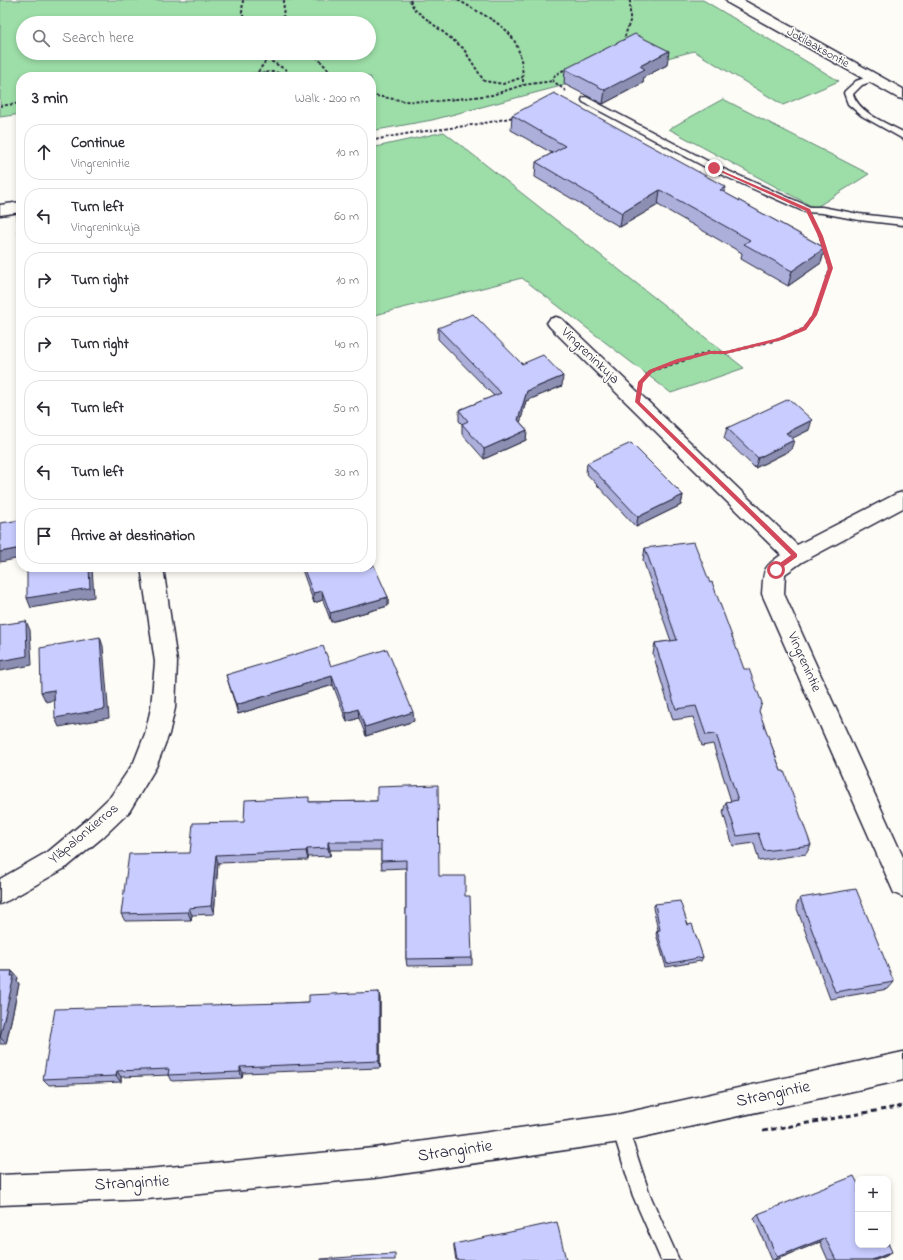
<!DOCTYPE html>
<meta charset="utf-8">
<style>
:root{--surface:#fff;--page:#f2f2f3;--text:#2b2b33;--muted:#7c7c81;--line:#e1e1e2}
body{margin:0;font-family:"Indie Flower",sans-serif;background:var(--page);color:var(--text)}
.controls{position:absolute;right:12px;bottom:12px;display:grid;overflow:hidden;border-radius:8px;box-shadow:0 2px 6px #0003}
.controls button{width:36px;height:36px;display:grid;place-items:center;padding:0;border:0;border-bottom:1px solid var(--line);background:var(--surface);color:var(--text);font:20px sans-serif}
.stop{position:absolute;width:12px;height:12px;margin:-9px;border:3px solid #d1495b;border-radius:50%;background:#fff}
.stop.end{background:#d1495b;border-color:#fff;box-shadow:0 1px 4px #0008}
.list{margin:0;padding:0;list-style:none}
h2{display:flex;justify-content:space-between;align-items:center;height:52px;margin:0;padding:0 16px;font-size:17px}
h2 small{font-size:13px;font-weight:400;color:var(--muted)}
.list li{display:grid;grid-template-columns:26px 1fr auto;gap:12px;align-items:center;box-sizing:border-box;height:56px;margin:0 8px 8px;padding:0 8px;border:1px solid var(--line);border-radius:16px}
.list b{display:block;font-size:15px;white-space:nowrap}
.list p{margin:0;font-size:13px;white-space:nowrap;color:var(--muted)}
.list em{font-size:13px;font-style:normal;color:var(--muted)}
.icon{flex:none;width:22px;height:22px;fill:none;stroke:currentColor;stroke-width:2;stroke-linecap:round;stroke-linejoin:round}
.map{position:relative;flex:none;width:903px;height:1260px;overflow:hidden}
.search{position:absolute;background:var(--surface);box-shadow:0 2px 6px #0003;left:16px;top:16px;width:360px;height:44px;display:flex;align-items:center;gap:10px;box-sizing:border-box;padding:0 14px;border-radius:22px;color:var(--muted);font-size:15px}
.panel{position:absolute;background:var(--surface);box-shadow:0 2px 6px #0003;left:16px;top:72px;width:360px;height:500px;border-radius:16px}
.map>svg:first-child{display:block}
.green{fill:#9ddea8;stroke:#608072;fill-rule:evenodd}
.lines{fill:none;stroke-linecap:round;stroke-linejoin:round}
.service-casing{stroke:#22223b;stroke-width:3}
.minor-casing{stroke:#22223b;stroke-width:3}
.tertiary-casing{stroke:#22223b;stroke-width:3}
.path-far2{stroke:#22223b;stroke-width:2;stroke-dasharray:3 2;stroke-linecap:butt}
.path-far1{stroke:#22223b;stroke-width:2.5;stroke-dasharray:3.5 3;stroke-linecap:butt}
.path{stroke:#22223b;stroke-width:3;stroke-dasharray:5 3.5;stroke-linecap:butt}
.service{fill:#fdfcf7;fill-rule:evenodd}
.minor{fill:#fdfcf7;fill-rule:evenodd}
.tertiary{fill:#fdfcf7;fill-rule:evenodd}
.wall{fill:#acafda;stroke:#22223b}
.shaded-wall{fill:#8c8fb2;stroke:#22223b}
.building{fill:#c8ccfe;stroke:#22223b}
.route{fill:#d1495b}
.labels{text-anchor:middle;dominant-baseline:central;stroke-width:3;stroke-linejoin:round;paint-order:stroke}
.far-street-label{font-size:12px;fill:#22223b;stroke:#fdfcf7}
.street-label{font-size:14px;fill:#22223b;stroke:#fdfcf7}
.near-street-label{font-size:17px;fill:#22223b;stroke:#fdfcf7}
</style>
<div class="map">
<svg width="903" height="1260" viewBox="0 0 903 1260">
<rect width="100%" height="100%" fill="#fdfcf7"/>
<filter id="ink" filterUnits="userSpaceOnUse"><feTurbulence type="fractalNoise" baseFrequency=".025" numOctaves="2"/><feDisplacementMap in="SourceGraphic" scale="8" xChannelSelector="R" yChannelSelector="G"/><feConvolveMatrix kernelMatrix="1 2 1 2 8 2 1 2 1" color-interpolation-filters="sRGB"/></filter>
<g filter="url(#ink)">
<path class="green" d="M 0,0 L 703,0 L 839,81 L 783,105 L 694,51 L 432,120 L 371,131 L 371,77 L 21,77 L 21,114 L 0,117 ZM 23,23 L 369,23 L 369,53 L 23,53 Z
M 723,99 L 869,174 L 815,208 L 669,129 Z
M 444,132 L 744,368 L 671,393 L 522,278 L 371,316 L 371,148 Z"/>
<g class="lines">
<defs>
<path id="service" d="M 873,75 L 877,78 L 876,80 L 862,85 L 853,94 C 859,113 886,123 903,132 L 903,139 L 862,116 L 848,104 L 844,93 L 845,91 L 856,81 Z
M 586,97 L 717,166 L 810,207 L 822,207 L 859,214 L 903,219 L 903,225 L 859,220 L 822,213 L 805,212 L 711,170 L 583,102 L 582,100 L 583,98 Z
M 620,1120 L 626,1122 L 650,1195 L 679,1260 L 661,1260 L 633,1196 L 612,1128 L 614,1122 Z"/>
<path id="minor" d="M 21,202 L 21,212 L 0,215 L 0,205 Z
M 556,317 L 562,319 L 797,545 L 896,494 L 903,492 L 903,508 L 802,562 L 785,574 L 784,594 L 903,857 L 903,897 L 894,893 L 762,594 C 764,571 761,569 781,555 L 550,327 L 547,323 L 550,319 Z
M 141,567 L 163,567 L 177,662 L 175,708 L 169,734 L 156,767 L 129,812 L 103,837 L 67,867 L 9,900 L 0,904 L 0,879 L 49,851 L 85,821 L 111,796 L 134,762 L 145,734 L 151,708 L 155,662 Z"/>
<path id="tertiary" d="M 726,0 L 743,0 L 903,89 L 903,99 L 898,98 L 728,3 Z
M 903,1052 L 903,1080 L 620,1142 L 374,1178 L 147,1199 L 0,1205 L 0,1175 L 147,1169 L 374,1148 L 620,1114 Z"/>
</defs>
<use href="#service" class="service-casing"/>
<use href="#minor" class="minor-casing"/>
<use href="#tertiary" class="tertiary-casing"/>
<path class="path-far2" d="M 243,0 L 242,13 L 246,23
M 284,0 L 283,22 L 285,23
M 410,0 L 414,9 L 463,48 L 484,81 L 503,84 L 523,77
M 458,0 C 501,26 523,28 523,85
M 623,42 L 630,21 L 630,0
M 313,53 L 335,77
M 267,59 L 288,71
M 258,72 L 267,59 L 265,53
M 216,77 L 272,72 L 306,77
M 566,91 L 553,81 L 555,75 L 567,68
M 371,95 L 405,101 L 430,102 L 492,95 L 523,85 L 553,81
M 0,106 L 21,103
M 371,141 C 418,129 466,129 513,117
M 816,312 L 830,268 L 818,231"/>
<path class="path-far1" d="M 646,376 L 651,371 L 710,352 L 726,353 L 780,339 L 804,329 L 816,311"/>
<path class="path" d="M 763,1131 L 903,1106"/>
<use href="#service" class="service"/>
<use href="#minor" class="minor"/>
<use href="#tertiary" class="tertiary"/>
</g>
<path class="wall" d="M 667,65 L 644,77 L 643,83 L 603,104 L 564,84 L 565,69 Z
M 512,115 L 725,193 L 825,248 L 821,263 L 788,286 L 741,259 L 742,253 L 658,205 L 620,227 L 535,177 L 536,162 L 552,153 L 511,130 Z
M 438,328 L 522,364 L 562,386 L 526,401 L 520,422 L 527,430 L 526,440 L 484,459 L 462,434 L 462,424 L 459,421 L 459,410 L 494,396 L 438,339 Z
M 727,428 L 809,430 L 792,438 L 791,450 L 755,468 L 724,438 Z
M 587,463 L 683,495 L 681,505 L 636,527 L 586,473 Z
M 645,548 L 759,712 L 781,771 L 811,845 L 806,854 L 759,861 L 754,843 L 733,846 L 723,812 L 726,802 L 731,801 L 713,744 L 702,746 L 693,717 L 673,720 L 653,654 L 655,643 L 671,641 L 643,560 Z
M 301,567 L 371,567 L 388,597 L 388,606 L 331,622 L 323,600 L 314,603 Z
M 331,666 L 414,721 L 366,736 L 359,718 L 347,722 L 333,685 L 238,714 L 226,675 Z
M 377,801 L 439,876 L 465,896 L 472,958 L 472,965 L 407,966 L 406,959 L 406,868 L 382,869 L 381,861 L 381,850 L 330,850 L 330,856 L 308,857 L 308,860 L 218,863 L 214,914 L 192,915 L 191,920 L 125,921 L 121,914 L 190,853 L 244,822 L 310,802 Z
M 800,898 L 894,982 L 888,989 L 830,999 L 796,906 Z
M 655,904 L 688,925 L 703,957 L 701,961 L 666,967 L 656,934 L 657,931 L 658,930 L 653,908 Z
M 0,971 L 12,971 L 18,978 L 17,981 L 19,984 L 6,1044 L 0,1044 Z
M 379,992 L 380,999 L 380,1068 L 243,1073 L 242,1078 L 172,1081 L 169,1075 L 121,1077 L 121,1082 L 49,1085 L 43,1079 L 285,1003 L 309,1002 Z
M 758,1214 L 892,1252 L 886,1256 L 876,1260 L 828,1260 L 820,1242 L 775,1260 L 772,1260 L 754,1218 Z
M 454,1244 L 566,1260 L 456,1260 L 454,1248 Z"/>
<path class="shaded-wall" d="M 669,51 L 667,65 L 644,77 L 643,83 L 603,104 L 605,90 L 640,66 Z
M 726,187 L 723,201 L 720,190 Z
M 660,190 L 658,205 L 620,227 L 622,213 Z
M 825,248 L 821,263 L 788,286 L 792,271 Z
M 563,376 L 562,386 L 526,401 L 518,431 L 518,420 L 527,391 Z
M 812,420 L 809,430 L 783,443 L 786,433 Z
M 527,430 L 526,440 L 484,459 L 484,449 Z
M 794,440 L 791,450 L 755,468 L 758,458 Z
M 683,495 L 681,505 L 636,527 L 638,517 Z
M 21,548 L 21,558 L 0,562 L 0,552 Z
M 89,567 L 92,567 L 92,568 L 94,597 L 31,608 L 27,598 Z
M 322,591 L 323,600 L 314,603 L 313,593 Z
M 388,597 L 388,606 L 331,622 L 330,613 Z
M 26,621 L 30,630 L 32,665 L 0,671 L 0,661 Z
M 100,637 L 103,646 L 109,718 L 59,727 L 55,718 Z
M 332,676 L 333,685 L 238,714 L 236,705 Z
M 54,690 L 58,699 L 46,702 L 41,692 Z
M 358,709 L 359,718 L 347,722 L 346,713 Z
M 413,712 L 414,721 L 366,736 L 365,727 Z
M 328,842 L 330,850 L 330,856 L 328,848 Z
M 307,849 L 308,857 L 308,860 L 306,851 Z
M 216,855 L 218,863 L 214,914 L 211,906 Z
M 189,908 L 192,915 L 191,920 L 188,912 Z
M 12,971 L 18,978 L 17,981 L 19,984 L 6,1044 L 0,1037 Z
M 379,992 L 380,999 L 380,1068 L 379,1061 Z
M 240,1067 L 243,1073 L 242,1078 L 240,1072 Z
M 117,1071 L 121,1077 L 121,1082 L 116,1076 Z
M 825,1238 L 820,1242 L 775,1260 L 774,1260 L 777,1257 Z
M 892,1252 L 886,1256 L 876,1260 L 872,1260 Z"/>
<path class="building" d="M 635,34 L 669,51 L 640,66 L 645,69 L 605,90 L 565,69 Z
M 554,93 L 726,187 L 720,190 L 825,248 L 792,271 L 744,244 L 750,240 L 660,190 L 622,213 L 536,162 L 565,146 L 512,115 Z
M 21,214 L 21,269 L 17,215 Z
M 473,314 L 522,364 L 543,355 L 563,376 L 527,391 L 518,420 L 527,430 L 484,449 L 462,424 L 468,421 L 459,410 L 501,393 L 438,328 Z
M 789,399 L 812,420 L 786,433 L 794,440 L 758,458 L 727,428 Z
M 631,443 L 683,495 L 638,517 L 587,463 Z
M 21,520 L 21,548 L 0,552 L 0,523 Z
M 694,542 L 710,583 L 712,582 L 744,669 L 749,669 L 762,703 L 759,711 L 781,771 L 784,771 L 811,845 L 764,851 L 758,833 L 737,836 L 726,802 L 738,800 L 716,734 L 706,735 L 696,706 L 676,709 L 655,643 L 677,640 L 645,548 Z
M 371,559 L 388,597 L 330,613 L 322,591 L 313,593 L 303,567 L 371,567 Z
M 27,567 L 89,567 L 90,588 L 27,598 Z
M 26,621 L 27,656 L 0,661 L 0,625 Z
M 100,637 L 105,709 L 55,718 L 54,690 L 41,692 L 40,648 Z
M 323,646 L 331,666 L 387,649 L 413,712 L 365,727 L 358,709 L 346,713 L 332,676 L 236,705 L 226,675 Z
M 438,785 L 439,876 L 465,876 L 465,896 L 470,896 L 472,958 L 406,959 L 406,860 L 381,861 L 381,842 L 328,842 L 328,848 L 307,849 L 306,851 L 216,855 L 211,906 L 189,908 L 188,912 L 121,914 L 129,854 L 190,853 L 193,823 L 244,822 L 245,800 L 309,797 L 309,802 L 377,801 L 377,787 Z
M 856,889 L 894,982 L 835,992 L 800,898 Z
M 680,901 L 688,925 L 692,924 L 703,957 L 667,964 L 657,931 L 660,930 L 655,904 Z
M 0,971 L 12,971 L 11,976 L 14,976 L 0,1037 Z
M 379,992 L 379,1061 L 240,1067 L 240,1072 L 168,1075 L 169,1069 L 117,1071 L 116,1076 L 43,1079 L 55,1009 L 285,1003 L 309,1002 L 309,995 Z
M 854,1176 L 858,1184 L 858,1245 L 888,1245 L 888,1243 L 892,1252 L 872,1260 L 836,1260 L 825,1238 L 777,1257 L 758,1214 Z
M 557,1222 L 566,1260 L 457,1260 L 454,1244 Z
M 395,1254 L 395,1260 L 321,1260 L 321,1259 Z"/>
</g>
<path class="route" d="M 712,168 L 716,168 L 810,209 L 823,236 L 833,268 L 817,315 L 806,330 L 782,340 L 726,354 L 710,354 L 680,362 L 653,372 L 643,383 L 640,402 L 797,554 L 797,557 L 776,572 L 773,571 L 773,568 L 791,555 L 635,402 L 638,382 L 649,370 L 677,359 L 710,351 L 726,351 L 778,338 L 803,327 L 812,315 L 828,268 L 818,236 L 806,211 Z"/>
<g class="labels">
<g class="far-street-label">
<text transform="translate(818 48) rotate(29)">Jokilaaksontie</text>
</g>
<g class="street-label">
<text transform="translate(590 356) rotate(44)">Vingreninkuja</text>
<text transform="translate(804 662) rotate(66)">Vingrenintie</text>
<text transform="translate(84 834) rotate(-40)">Yläpalonkierros</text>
</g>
<g class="near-street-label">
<text transform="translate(773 1094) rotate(-12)">Strangintie</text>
<text transform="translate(455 1151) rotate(-8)">Strangintie</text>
<text transform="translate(132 1183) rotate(-3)">Strangintie</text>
</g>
</g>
</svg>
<div class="controls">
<button>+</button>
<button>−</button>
</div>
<div class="stop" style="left:776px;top:570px"></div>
<div class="stop end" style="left:714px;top:168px"></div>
<div class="search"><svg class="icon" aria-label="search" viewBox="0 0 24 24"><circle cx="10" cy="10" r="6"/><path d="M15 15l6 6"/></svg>Search here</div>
<section class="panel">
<h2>3 min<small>Walk · 200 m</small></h2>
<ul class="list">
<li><svg class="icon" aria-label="ahead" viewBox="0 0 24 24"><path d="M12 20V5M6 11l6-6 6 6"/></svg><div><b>Continue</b><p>Vingrenintie</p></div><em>10 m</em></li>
<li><svg class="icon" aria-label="left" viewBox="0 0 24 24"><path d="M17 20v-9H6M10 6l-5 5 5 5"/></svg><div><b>Turn left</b><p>Vingreninkuja</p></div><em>60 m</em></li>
<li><svg class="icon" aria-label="right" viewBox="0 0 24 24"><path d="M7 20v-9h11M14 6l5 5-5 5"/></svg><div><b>Turn right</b></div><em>10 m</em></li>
<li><svg class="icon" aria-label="right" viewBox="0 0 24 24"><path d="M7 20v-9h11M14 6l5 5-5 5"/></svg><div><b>Turn right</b></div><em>40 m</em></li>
<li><svg class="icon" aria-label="left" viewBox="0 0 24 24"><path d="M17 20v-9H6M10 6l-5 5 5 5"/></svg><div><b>Turn left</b></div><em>50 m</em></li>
<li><svg class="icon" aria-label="left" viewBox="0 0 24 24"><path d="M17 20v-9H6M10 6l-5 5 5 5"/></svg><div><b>Turn left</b></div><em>30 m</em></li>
<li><svg class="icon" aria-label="arrive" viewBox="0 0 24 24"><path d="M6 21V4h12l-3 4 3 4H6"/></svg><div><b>Arrive at destination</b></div></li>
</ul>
</section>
</div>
